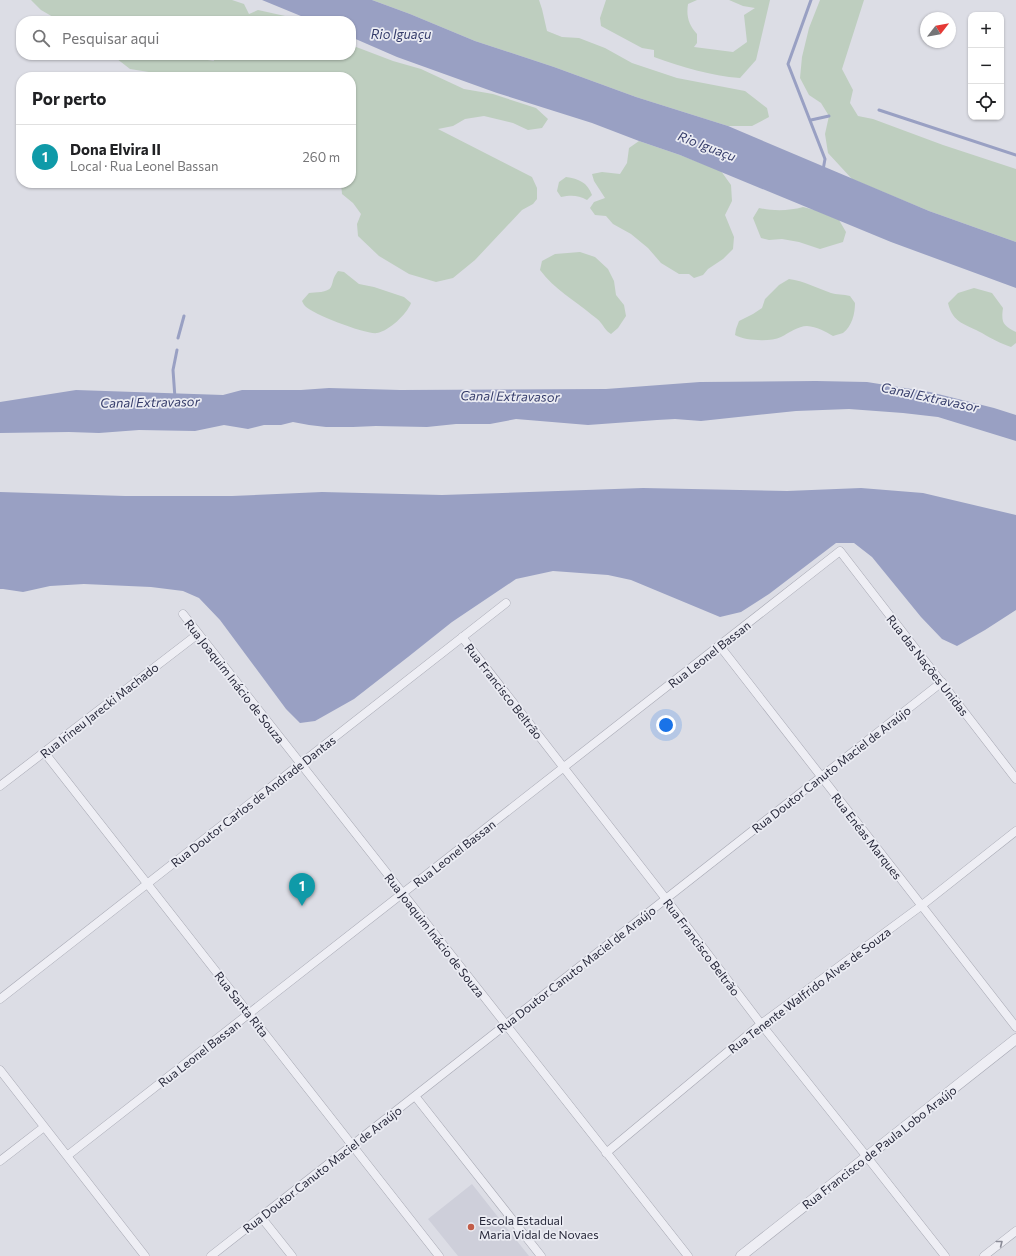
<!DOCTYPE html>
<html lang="pt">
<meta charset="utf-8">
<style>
:root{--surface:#fff;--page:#f6f6f6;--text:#202124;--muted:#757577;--line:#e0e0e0;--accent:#ea580c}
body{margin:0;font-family:Commissioner,sans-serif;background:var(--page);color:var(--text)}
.controls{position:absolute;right:12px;top:12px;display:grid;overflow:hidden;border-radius:8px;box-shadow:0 1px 3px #0004}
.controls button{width:36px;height:36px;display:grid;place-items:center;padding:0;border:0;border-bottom:1px solid var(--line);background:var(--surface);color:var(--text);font:20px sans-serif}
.compass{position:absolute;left:920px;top:12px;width:36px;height:36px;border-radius:50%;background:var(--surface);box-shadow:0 1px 3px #0004;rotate:59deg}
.you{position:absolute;left:666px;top:725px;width:14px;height:14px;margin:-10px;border:3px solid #fff;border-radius:50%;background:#1a73e8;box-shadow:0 0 0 6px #1a73e833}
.badge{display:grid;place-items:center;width:26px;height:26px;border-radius:50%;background:var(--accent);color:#fff;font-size:13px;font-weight:700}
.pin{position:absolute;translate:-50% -33px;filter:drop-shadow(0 1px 2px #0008)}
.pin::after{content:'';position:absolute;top:21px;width:14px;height:12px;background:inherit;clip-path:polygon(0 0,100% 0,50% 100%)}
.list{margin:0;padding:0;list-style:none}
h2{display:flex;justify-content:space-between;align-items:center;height:52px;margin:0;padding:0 16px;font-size:17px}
h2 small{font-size:13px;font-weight:400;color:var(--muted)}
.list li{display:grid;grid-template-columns:26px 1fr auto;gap:12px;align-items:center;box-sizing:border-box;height:64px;padding:0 16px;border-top:1px solid var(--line)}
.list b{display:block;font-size:15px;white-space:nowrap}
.list p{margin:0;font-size:13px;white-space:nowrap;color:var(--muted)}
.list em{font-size:13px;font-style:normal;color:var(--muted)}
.icon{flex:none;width:22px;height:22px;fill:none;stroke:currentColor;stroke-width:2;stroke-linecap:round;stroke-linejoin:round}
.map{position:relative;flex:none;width:1016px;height:1256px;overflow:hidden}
.search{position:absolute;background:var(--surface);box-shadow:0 1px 3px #0004;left:16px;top:16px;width:340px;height:44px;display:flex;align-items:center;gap:10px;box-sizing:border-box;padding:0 14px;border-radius:16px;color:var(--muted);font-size:15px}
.panel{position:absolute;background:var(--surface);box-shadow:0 1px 3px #0004;left:16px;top:72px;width:340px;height:116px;border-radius:16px}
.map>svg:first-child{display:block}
.built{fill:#cecfda}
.green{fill:#becebf}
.water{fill:#99a0c3}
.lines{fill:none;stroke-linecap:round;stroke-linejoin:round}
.stream{stroke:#99a0c3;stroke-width:3}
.minor-casing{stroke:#a6a7b2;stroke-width:9}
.tertiary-casing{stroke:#a6a7b2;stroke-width:11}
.minor{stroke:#eeeef4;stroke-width:8}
.tertiary{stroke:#eeeef4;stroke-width:10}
.oneway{stroke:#8a8b97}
.poi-dot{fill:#c25d49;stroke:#ebecf3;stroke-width:1.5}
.labels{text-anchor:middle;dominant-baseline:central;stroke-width:3.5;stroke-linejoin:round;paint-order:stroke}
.street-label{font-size:12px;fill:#27283a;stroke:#ebecf3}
.poi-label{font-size:12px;fill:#27283a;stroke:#ebecf3;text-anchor:start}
.water-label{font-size:13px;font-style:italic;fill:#353c6a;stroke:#ebecf3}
</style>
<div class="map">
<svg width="1016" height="1256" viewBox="0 0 1016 1256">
<rect width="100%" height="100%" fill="#dcdde5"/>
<path class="built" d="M 472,1184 L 513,1236 L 529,1256 L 458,1256 L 428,1219 Z"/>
<path class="green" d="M 31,0 L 232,0 L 244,4 L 249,14 L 258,10 L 294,18 L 300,21 L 60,21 L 41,10 Z
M 372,0 L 539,0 L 542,9 L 547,31 L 562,37 L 579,38 L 605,48 L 632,63 L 677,78 L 745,91 L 767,108 L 769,117 L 752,126 L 728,126 L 636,97 L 554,67 L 475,41 L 410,14 Z
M 606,0 L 697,0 L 688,4 C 686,17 689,25 697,34 L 697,43 L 694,47 L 733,52 L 747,42 L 744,15 L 755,8 L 743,6 L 729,0 L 770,0 L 756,60 L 740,78 C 711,76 682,67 654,57 L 654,50 L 642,48 L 601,26 L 600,18 Z
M 820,0 L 864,0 L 842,69 L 853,90 L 850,103 L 858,116 L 873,119 L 943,145 L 1016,169 L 1016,242 L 929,211 L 852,179 L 828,153 L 825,134 L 829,116 L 821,103 L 809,95 L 800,78 L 802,57 L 809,28 Z
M 351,45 L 393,61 L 421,69 L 464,89 L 493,94 L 536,108 L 548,119 L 542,128 L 528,130 L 513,123 L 484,116 L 465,119 L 453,126 L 438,129 L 532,177 L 537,188 L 537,199 L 533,204 L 522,210 L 475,260 L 453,278 L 436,282 L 409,274 L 379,256 L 358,236 L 357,224 L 361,214 L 353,203 L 342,194 L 341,183 L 351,183 L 351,77 L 193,77 L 189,75 L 155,73 L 130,69 L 112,55 L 176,55 L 214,61 L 212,55 L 351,55 Z
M 639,141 L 680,155 L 721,171 L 731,185 L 732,201 L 725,215 L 734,237 L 733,249 L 723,259 L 708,269 L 703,275 L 694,278 L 689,274 L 679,274 L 661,263 L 648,248 L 631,234 L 613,224 L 606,216 L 595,215 L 590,208 L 594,202 L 605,198 L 594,181 L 592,174 L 602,172 L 620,174 L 627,163 L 629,148 Z
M 566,177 C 579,179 587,182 592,195 L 587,200 C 578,195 571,195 561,197 L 557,191 L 559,182 Z
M 803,207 L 815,210 L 839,220 L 846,232 L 843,242 L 820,249 L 799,242 L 782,239 L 769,240 L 761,238 L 753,218 L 759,208 C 773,211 789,211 803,207 Z
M 580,252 L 595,257 L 608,269 L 614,281 L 616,295 L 624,305 L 626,316 L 618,328 L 611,334 C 606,331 605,328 601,323 C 599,320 595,317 592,315 C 573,299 555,290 540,270 L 542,261 L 555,254 Z
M 338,271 L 344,272 L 359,284 L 374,287 L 404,297 L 411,303 C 407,314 389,331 377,333 C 367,335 312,314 305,306 C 304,305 303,303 302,301 L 309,293 C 315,292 328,293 331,287 C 334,280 332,279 338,271 Z
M 789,279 C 804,281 817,288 831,293 C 836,295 844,294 850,296 L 855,303 C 855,314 852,326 843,333 C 840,334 836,335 833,336 C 825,331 817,327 807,326 C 798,326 789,333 781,337 C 770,342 746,341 735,335 L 736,329 L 739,321 L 753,314 L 762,308 L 765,299 L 779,285 Z
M 974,288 L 992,293 L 1003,308 C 1001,323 1003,325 1016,332 L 1016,343 L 1011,347 C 1000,343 992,339 982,333 C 966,324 953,324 948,303 L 958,293 Z"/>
<path class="water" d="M 262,0 L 372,0 L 410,14 L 475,41 L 554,67 L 636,97 L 728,126 L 929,211 L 1016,242 L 1016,288 L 891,242 L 680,155 L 639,141 L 592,123 L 497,93 L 397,57 L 351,37 L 351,21 L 313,21 Z
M 816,381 L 867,382 L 930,392 L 994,408 L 1016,415 L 1016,441 L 938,417 L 903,413 L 849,409 L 796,411 L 701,421 L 675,419 L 657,420 L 588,425 L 516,419 L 490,424 L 456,424 L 427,427 L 376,426 L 353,427 L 326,427 L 309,425 L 293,422 L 281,425 L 264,425 L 248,429 L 224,425 L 195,431 L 139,430 L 99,433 L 69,432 L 0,433 L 0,402 L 76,390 L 223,395 L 242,390 L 301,390 L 329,388 L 400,390 L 606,389 L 700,382 Z
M 643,488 L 787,491 L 861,488 L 923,493 L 1016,515 L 1016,610 L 985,630 L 957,646 L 942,639 L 921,617 L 872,557 L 854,543 L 836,543 L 769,594 L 741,612 L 720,617 L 631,580 L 608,575 L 553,571 L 516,579 L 452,622 L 408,657 L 354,699 L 315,721 L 300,723 L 286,709 L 220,620 L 199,598 L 183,591 L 151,587 L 84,584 L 50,586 L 23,592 L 3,589 L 0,589 L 0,492 L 125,496 L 232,496 L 322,492 L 442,495 Z"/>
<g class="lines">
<path class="stream" d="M 811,0 L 788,64 L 825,159 L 823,170
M 879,110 L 1016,155
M 811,120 L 829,116
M 178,338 L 184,316
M 175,398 L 173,370 L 177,350"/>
<defs>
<path id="minor" d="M 183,614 L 688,1256
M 462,637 L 666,899 L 761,1024 L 867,1157 L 945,1256
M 719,645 L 1016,1027
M 44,752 L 439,1256
M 0,786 L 198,634
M 0,999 L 506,603
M 0,1070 L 145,1256
M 415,1096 L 541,1256
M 606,1153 L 761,1024 L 921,906 L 1016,831
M 67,1156 L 840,551 L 1016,779
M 0,1161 L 44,1127
M 261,1217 L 292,1256
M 211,1256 L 942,682
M 984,1256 L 1016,1231"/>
<path id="tertiary" d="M 741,1256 L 1016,1039"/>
</defs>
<use href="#minor" class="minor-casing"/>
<use href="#tertiary" class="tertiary-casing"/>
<use href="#minor" class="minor"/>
<use href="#tertiary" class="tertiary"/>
</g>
<defs><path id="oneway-chevron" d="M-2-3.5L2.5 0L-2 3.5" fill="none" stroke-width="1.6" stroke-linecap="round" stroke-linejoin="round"/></defs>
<use class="oneway" href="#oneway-chevron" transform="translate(1000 1243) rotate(-38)"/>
<circle class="poi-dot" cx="471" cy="1227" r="4"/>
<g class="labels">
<g class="street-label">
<text transform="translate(709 654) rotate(-38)">Rua Leonel Bassan</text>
<text transform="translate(928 665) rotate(52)">Rua das Nações Unidas</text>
<text transform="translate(235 681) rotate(52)">Rua Joaquim Inácio de Souza</text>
<text transform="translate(504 691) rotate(52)">Rua Francisco Beltrão</text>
<text transform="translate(99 710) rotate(-38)">Rua Irineu Jarecki Machado</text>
<text transform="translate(831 769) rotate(-38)">Rua Doutor Canuto Maciel de Araújo</text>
<text transform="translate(253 801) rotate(-38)">Rua Doutor Carlos de Andrade Dantas</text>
<text transform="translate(867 836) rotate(52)">Rua Enéas Marques</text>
<text transform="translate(454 853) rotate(-38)">Rua Leonel Bassan</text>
<text transform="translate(435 935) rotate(52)">Rua Joaquim Inácio de Souza</text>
<text transform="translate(702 947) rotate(53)">Rua Francisco Beltrão</text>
<text transform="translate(576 969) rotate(-38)">Rua Doutor Canuto Maciel de Araújo</text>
<text transform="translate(809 990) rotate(-37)">Rua Tenente Walfrido Alves de Souza</text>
<text transform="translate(242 1004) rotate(52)">Rua Santa Rita</text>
<text transform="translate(199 1053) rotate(-38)">Rua Leonel Bassan</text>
<text transform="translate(879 1147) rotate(-38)">Rua Francisco de Paula Lobo Araújo</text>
<text transform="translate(322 1169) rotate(-38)">Rua Doutor Canuto Maciel de Araújo</text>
</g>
<g class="poi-label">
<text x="479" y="1220">Escola Estadual<tspan x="479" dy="14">Maria Vidal de Novaes</tspan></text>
</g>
<g class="water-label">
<text x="401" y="34">Rio Iguaçu</text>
<text transform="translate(707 146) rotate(21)">Rio Iguaçu</text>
<text transform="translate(510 396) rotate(1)">Canal Extravasor</text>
<text transform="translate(930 397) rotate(12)">Canal Extravasor</text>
<text transform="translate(150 402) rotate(-1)">Canal Extravasor</text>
</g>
</g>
</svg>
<div class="controls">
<button>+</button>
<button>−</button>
<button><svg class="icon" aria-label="locate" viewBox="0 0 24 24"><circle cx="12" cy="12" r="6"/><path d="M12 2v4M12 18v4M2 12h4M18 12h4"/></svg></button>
</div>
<svg class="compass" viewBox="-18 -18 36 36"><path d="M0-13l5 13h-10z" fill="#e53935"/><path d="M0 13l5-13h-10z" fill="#757577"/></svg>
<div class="you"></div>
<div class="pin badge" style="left:302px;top:906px;background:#0f9aa8">1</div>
<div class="search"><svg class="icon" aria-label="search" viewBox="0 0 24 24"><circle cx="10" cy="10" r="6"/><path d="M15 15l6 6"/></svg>Pesquisar aqui</div>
<section class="panel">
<h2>Por perto<small></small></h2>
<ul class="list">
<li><span class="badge" style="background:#0f9aa8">1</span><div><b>Dona Elvira II</b><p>Local · Rua Leonel Bassan</p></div><em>260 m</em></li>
</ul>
</section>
</div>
